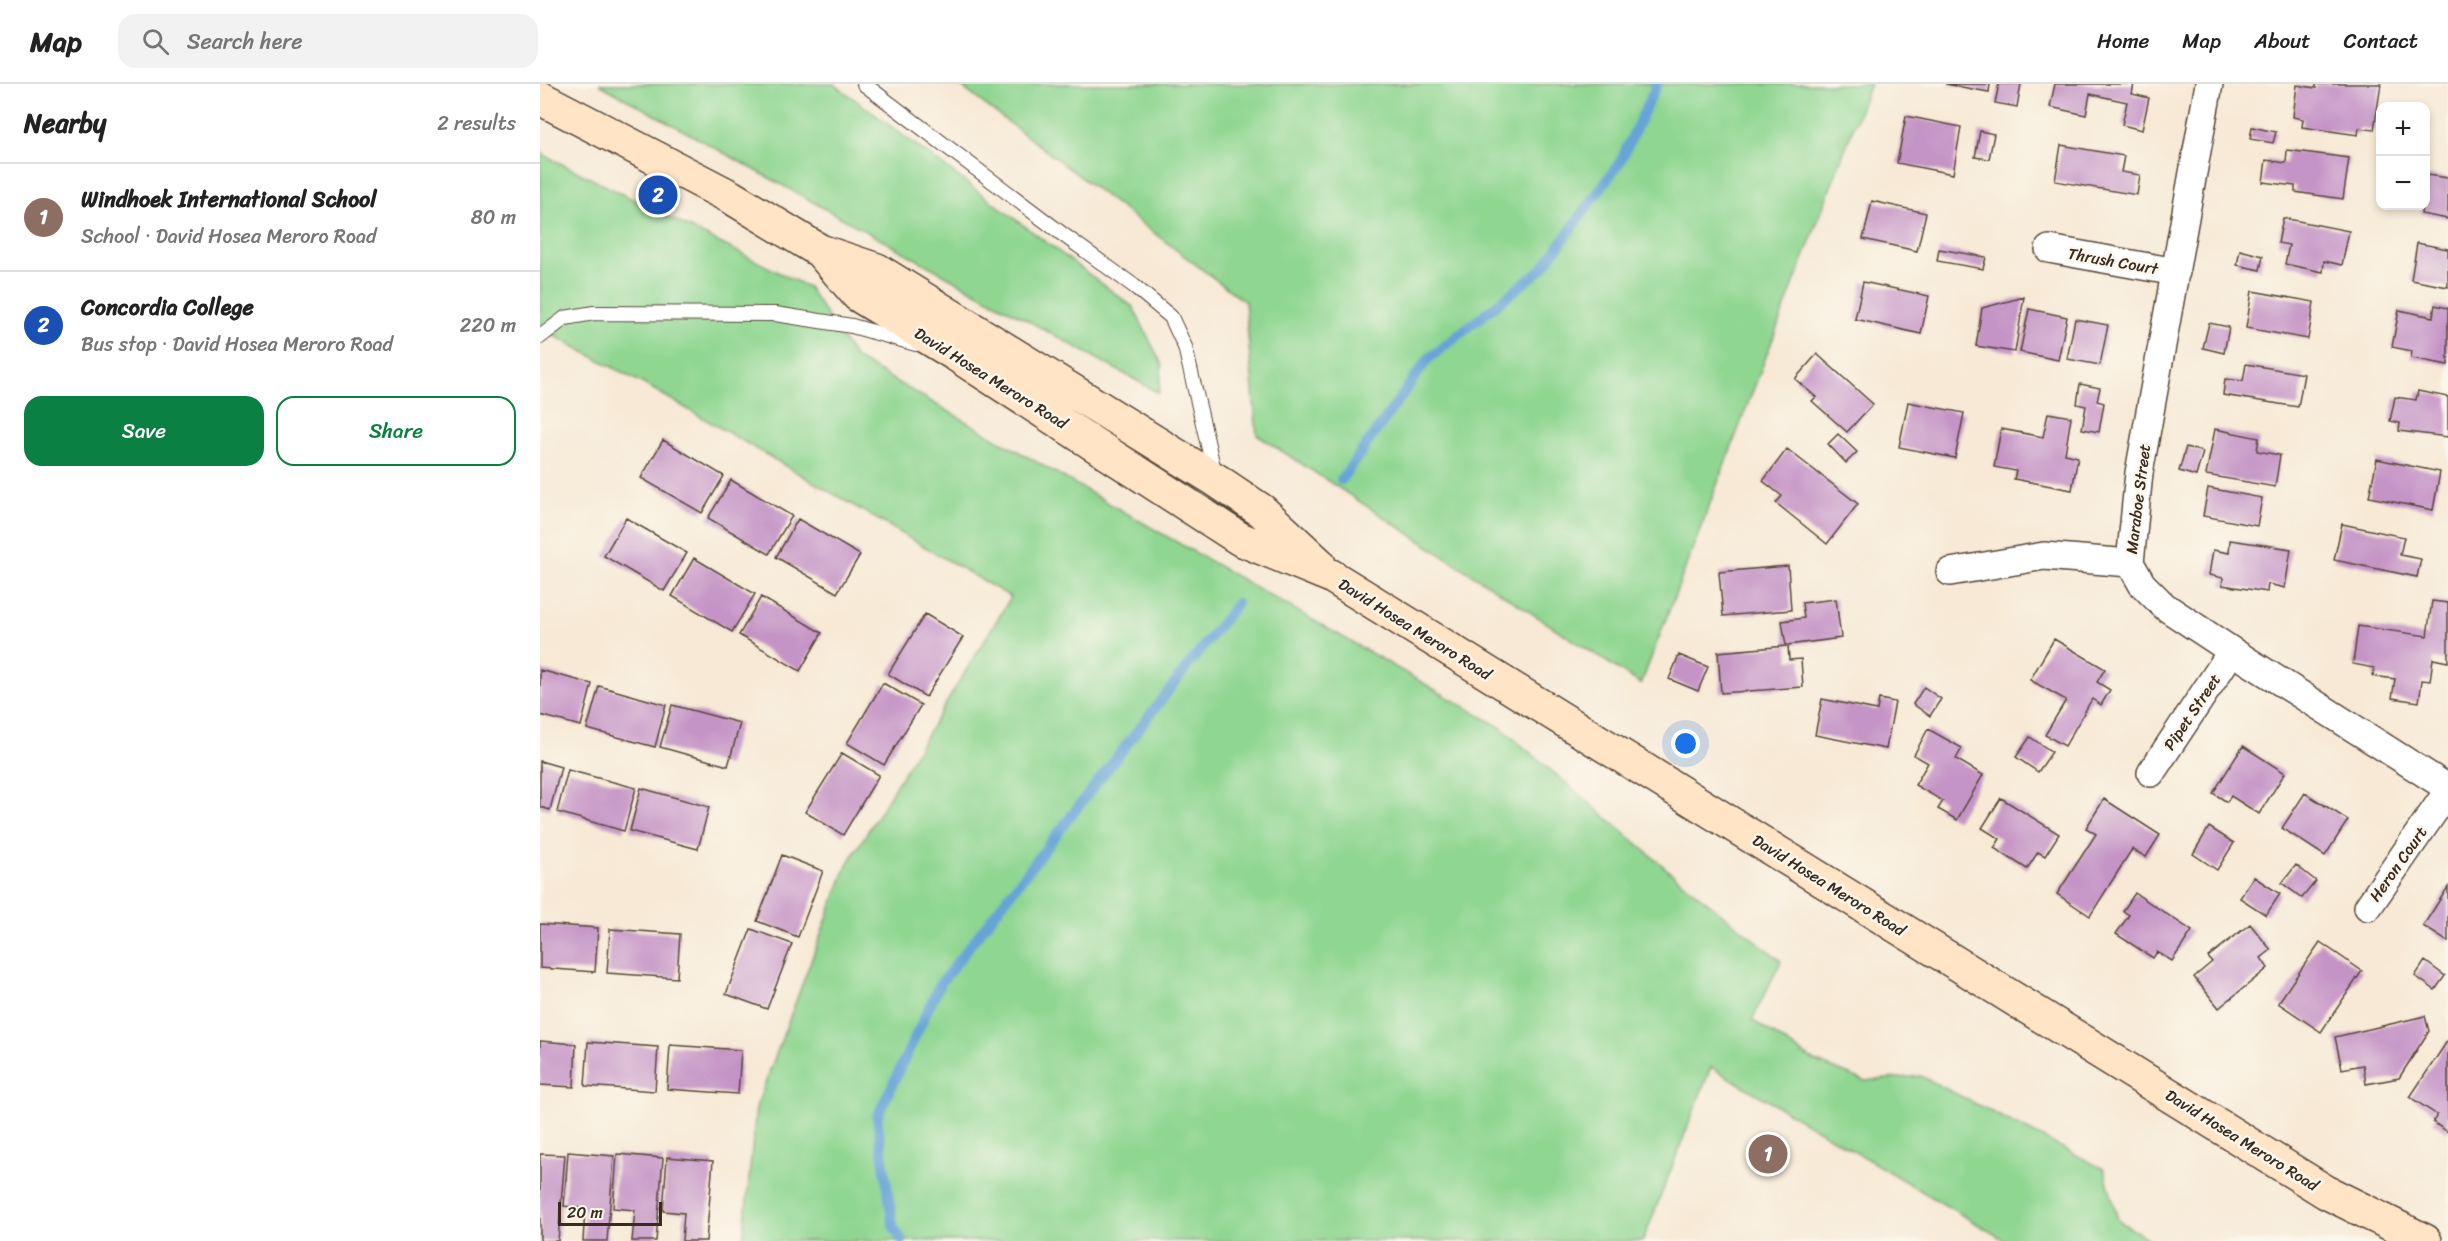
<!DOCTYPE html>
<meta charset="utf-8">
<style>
:root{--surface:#fff;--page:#f2f2f2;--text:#222;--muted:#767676;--line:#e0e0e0;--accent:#0b8043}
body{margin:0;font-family:Sriracha,sans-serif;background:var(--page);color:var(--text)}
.controls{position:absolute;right:18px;top:18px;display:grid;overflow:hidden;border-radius:12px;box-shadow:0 3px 9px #0003}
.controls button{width:54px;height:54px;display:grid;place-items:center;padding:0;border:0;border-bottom:2px solid var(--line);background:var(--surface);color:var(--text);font:30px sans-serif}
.scale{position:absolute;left:18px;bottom:15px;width:104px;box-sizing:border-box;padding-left:6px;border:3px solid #3b2a1e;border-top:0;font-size:16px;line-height:21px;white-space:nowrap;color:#3b2a1e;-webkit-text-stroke:4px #fbf7ec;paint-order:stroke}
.you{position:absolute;left:1146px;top:660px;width:21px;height:21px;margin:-15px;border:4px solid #fff;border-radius:50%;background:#1a73e8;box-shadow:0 0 0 9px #1a73e833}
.badge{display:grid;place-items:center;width:39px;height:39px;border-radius:50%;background:var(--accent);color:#fff;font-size:20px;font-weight:700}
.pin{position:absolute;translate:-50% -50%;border:3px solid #fff;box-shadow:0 2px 6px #0006}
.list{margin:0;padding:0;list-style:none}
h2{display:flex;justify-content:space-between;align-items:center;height:78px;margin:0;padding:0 24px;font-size:26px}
h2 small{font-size:20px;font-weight:400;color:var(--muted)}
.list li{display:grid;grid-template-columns:39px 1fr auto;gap:18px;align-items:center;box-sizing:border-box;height:108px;padding:0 24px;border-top:2px solid var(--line)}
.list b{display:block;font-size:22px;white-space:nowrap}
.list p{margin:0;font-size:20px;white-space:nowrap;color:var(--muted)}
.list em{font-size:20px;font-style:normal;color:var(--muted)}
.actions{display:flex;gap:12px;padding:18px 24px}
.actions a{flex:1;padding:14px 0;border:2px solid var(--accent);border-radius:18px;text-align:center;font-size:21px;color:var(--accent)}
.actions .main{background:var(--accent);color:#fff}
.icon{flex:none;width:33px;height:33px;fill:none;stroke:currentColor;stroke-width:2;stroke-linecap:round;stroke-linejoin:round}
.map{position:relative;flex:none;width:1908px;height:1157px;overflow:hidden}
header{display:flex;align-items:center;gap:36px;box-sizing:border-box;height:84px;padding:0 30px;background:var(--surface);border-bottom:2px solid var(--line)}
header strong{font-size:28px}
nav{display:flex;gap:33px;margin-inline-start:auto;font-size:21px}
.search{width:420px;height:54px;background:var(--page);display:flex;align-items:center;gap:15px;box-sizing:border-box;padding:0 21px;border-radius:18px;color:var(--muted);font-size:22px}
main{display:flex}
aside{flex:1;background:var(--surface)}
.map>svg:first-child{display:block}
.green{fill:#8fd691;stroke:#658058;stroke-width:1.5}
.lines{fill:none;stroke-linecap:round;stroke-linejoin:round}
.stream{stroke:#66a3d7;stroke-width:10}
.building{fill:#c594c6}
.lane-casing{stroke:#574739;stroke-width:16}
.street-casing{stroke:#574739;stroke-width:30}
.secondary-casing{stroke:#574739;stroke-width:36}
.lane{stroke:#fff;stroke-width:14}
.street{stroke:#fff;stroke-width:27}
.secondary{stroke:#ffe4c6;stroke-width:33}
.labels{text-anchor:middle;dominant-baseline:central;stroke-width:5;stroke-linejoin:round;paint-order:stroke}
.street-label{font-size:16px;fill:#3b2a1e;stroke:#fbf7ec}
</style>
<header>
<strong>Map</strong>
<div class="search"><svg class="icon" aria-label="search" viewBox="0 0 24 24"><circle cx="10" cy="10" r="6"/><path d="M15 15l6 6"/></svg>Search here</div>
<nav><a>Home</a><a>Map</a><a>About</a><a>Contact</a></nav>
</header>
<main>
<aside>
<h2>Nearby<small>2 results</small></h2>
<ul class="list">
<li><span class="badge" style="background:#8d6e63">1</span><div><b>Windhoek International School</b><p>School · David Hosea Meroro Road</p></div><em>80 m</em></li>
<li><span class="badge" style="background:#1a4fb4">2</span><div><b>Concordia College</b><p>Bus stop · David Hosea Meroro Road</p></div><em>220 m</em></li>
</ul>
<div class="actions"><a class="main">Save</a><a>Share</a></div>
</aside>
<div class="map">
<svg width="1908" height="1157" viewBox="0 0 1908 1157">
<rect width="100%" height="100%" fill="#fbf7ec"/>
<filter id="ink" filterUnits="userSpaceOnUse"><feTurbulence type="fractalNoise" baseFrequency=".0167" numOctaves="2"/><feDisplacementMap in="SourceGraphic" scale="12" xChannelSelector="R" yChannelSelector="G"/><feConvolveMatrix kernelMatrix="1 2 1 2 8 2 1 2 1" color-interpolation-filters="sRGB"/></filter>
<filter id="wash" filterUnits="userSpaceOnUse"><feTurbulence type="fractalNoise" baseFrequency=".008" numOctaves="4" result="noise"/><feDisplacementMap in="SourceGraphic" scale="24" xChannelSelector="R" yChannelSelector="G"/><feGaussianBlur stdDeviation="1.35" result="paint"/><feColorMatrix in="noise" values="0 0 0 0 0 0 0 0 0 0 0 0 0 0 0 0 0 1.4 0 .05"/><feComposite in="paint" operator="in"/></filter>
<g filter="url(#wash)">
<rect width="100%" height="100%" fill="#f7e9d5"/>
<path class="green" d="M 59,0 L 294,0 L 593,223 L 622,281 L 619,309 Z
M 418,0 L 1330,0 L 1101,600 L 717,351 L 705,218 Z
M 0,69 L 268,203 L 315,274 L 960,643 L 1136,793 L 1241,877 L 1212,936 L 1274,977 L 1325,997 L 1381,992 L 1564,1085 L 1578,1136 L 1611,1157 L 1466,1157 L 1171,983 L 1103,1157 L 203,1157 L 216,1024 L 306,783 L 471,513 L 113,305 L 0,244 Z"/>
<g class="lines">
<path class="stream" d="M 801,396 L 888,275 L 1002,185 L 1080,78 L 1117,0
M 362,1157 L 353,1142 L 337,1033 L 400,900 L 697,519"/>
</g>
<g id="blocks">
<path class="building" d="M 1405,0 L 1450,0 L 1449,8 Z
M 1459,0 L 1481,0 L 1477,23 L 1455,19 Z
M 1515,0 L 1594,0 L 1592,10 L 1609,14 L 1602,46 L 1582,41 L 1587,18 L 1550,10 L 1546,31 L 1510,23 Z
M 1776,0 L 1841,0 L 1834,46 L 1819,44 L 1818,51 L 1762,43 L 1763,35 L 1753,33 L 1757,1 L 1776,4 Z
M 1366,32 L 1421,43 L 1413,90 L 1357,79 Z
M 1712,43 L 1736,48 L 1733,59 L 1710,55 Z
M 1440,47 L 1454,50 L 1449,75 L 1435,73 Z
M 1521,61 L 1584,72 L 1581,88 L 1600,91 L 1597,111 L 1515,97 Z
M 1747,66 L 1809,74 L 1803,115 L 1755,108 L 1755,102 L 1723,98 L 1726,76 L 1746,79 Z
M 1887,91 L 1908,94 L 1908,135 L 1881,130 L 1882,122 L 1886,122 Z
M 1332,117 L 1386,129 L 1377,167 L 1323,155 Z
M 1743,134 L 1809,147 L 1802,181 L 1784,177 L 1783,188 L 1745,180 L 1749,161 L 1738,159 Z
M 1877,159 L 1908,165 L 1908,203 L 1871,196 Z
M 1399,165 L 1446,173 L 1443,185 L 1397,177 Z
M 1700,166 L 1723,172 L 1720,186 L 1697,181 Z
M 1323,198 L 1389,212 L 1381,250 L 1315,235 Z
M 1712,207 L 1774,218 L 1768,255 L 1706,244 Z
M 1484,213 L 1475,268 L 1436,262 L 1442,224 Z
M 1895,221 L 1908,224 L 1908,281 L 1871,274 L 1872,267 L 1852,263 L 1859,226 L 1893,233 Z
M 1489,225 L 1527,233 L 1518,276 L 1480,268 Z
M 1535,235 L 1568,241 L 1560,281 L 1527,275 Z
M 1669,239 L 1689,243 L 1684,269 L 1663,264 Z
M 1277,270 L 1333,320 L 1307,348 L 1272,317 L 1276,313 L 1255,295 Z
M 1706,280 L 1764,290 L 1758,323 L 1683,311 L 1685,295 L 1703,297 Z
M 1540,300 L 1560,304 L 1557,317 L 1564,319 L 1559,348 L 1542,345 L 1546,322 L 1537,320 Z
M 1878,307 L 1908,313 L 1908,353 L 1859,347 L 1860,339 L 1850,337 L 1855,313 L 1876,316 Z
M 1368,318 L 1424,329 L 1415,374 L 1359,363 Z
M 1508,329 L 1531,333 L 1525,370 L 1538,373 L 1532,406 L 1474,395 L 1476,387 L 1454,383 L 1461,345 L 1503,353 Z
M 1675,345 L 1719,354 L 1717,367 L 1740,371 L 1735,403 L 1666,391 Z
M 1298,350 L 1317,368 L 1306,379 L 1288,360 Z
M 123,356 L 184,392 L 162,429 L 101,394 Z
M 1646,363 L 1663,368 L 1656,392 L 1639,387 Z
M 1247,365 L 1318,420 L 1287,460 L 1236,419 L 1242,412 L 1223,397 Z
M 1837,375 L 1900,388 L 1893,426 L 1829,413 Z
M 191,396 L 252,432 L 229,470 L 168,434 Z
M 1668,404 L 1722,414 L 1717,442 L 1663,432 Z
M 86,434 L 147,469 L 124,507 L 64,472 Z
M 258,435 L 320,471 L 297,509 L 236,473 Z
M 1802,440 L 1864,453 L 1860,471 L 1881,475 L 1877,493 L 1794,476 Z
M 1690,456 L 1751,465 L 1745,504 L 1728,500 L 1727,508 L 1682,501 L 1683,494 L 1669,491 L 1673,466 L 1689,469 Z
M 154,474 L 215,510 L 192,548 L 132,512 Z
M 1248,482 L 1251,526 L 1183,532 L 1179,488 Z
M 221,513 L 282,549 L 260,587 L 199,551 Z
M 1296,515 L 1301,554 L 1248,561 L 1249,576 L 1261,575 L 1263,603 L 1181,609 L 1178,568 L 1246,562 L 1242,537 L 1264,534 L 1262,519 Z
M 1892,517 L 1908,519 L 1908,578 L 1893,575 L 1890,597 L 1882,596 L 1879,618 L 1852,614 L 1855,595 L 1833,592 L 1834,584 L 1813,580 L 1818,542 L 1887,552 Z
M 385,530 L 423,553 L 386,613 L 348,590 Z
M 1514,555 L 1565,585 L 1557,598 L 1570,606 L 1561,621 L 1552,615 L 1525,662 L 1505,651 L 1526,616 L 1490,596 Z
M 1139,571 L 1168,583 L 1158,607 L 1129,595 Z
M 0,586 L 52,600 L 41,642 L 0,631 Z
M 343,599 L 381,621 L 344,681 L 307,659 Z
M 59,602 L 126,621 L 115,663 L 47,645 Z
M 1384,603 L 1401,615 L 1390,632 L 1373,620 Z
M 1282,615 L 1337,626 L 1339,615 L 1355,618 L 1346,665 L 1275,651 Z
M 132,621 L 200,639 L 188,682 L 120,663 Z
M 1388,645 L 1422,664 L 1416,675 L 1443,691 L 1417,736 L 1398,725 L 1403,717 L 1375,701 L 1388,679 L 1374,671 Z
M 1490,653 L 1512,668 L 1498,688 L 1476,673 Z
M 1703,662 L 1745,689 L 1719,730 L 1691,712 L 1687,718 L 1673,709 Z
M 302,669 L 339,691 L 303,751 L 265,728 Z
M 0,677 L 21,683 L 10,726 L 0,723 Z
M 28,686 L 96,704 L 84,747 L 17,728 Z
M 101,704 L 169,723 L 158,765 L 90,747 Z
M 1765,709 L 1808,736 L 1785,772 L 1742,744 Z
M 1461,714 L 1519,750 L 1505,772 L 1498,768 L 1487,785 L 1454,764 L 1460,755 L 1442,744 Z
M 1564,715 L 1620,751 L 1606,773 L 1592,765 L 1550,832 L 1517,810 L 1556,750 L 1546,744 Z
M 1669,743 L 1694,759 L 1677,786 L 1653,770 Z
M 242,771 L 283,787 L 258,853 L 217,837 Z
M 1756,781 L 1776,797 L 1762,814 L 1742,799 Z
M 1714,793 L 1740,810 L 1726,831 L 1700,814 Z
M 1908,803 L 1908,858 L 1883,842 Z
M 1595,809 L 1652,847 L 1632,877 L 1617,868 L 1613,874 L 1576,850 L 1589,831 L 1583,827 Z
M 0,840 L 58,844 L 55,888 L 0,884 Z
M 1710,840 L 1731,866 L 1721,874 L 1728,884 L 1679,924 L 1654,893 L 1672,878 L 1668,873 Z
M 70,845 L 140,850 L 137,894 L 67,889 Z
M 211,845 L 252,860 L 227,925 L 186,910 Z
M 1780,858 L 1822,887 L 1781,948 L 1738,919 Z
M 1885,877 L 1905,892 L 1895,906 L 1875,892 Z
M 1885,932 L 1889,947 L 1859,994 L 1826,1000 L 1823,981 L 1802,985 L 1795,953 Z
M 1908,956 L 1908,1048 L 1893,1038 L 1897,1031 L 1870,1013 Z
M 0,957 L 36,960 L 34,1003 L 0,1001 Z
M 48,958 L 118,963 L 115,1007 L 45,1002 Z
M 130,961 L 201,966 L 198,1010 L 127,1005 Z
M 28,1068 L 74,1072 L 67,1157 L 43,1157 L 45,1125 L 24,1122 Z
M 0,1070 L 25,1071 L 18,1157 L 0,1157 Z
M 77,1070 L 123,1074 L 116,1157 L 92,1157 L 95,1126 L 73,1124 Z
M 127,1073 L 173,1077 L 166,1157 L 142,1157 L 144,1129 L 123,1127 Z"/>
</g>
</g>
<g filter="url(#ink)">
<use href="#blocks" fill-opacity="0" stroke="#574739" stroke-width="1.5"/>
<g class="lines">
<defs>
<path id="lane" d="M 324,0 L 525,152 L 594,202 L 631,233 L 645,263 L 675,391
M 0,253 L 25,234 L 54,229 L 235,230 L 312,242 L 376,260"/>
<path id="street" d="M 1669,0 L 1599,389 L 1590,479 L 1602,500 L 1624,522 L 1692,567 L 1908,704
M 1509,165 L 1636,188
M 1410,488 L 1504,472 L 1590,479
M 1611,689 L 1692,567
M 1828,823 L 1908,707"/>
<path id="secondary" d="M 0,14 L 191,113 L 280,167 L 337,186 L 676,396 L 722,427 L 779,480
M 280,167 L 318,211 L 415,270 L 700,455 L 791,492 L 1786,1108 L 1885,1157"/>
</defs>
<use href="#lane" class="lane-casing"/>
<use href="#street" class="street-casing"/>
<use href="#secondary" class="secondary-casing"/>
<use href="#lane" class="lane"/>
<use href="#street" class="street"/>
<use href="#secondary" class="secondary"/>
</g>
</g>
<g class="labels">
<g class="street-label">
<text transform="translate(1573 177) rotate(10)">Thrush Court</text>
<text transform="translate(451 294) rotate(32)">David Hosea Meroro Road</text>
<text transform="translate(1598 415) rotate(-83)">Maraboe Street</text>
<text transform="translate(875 545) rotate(32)">David Hosea Meroro Road</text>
<text transform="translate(1652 628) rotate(-56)">Pipet Street</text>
<text transform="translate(1858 780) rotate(-55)">Heron Court</text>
<text transform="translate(1289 801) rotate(32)">David Hosea Meroro Road</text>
<text transform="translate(1702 1056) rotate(32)">David Hosea Meroro Road</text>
</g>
</g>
</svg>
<div class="controls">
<button>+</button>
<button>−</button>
</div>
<div class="scale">20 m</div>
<div class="you"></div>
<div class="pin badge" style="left:1228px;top:1070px;background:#8d6e63">1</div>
<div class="pin badge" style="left:118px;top:111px;background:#1a4fb4">2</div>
</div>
</main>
